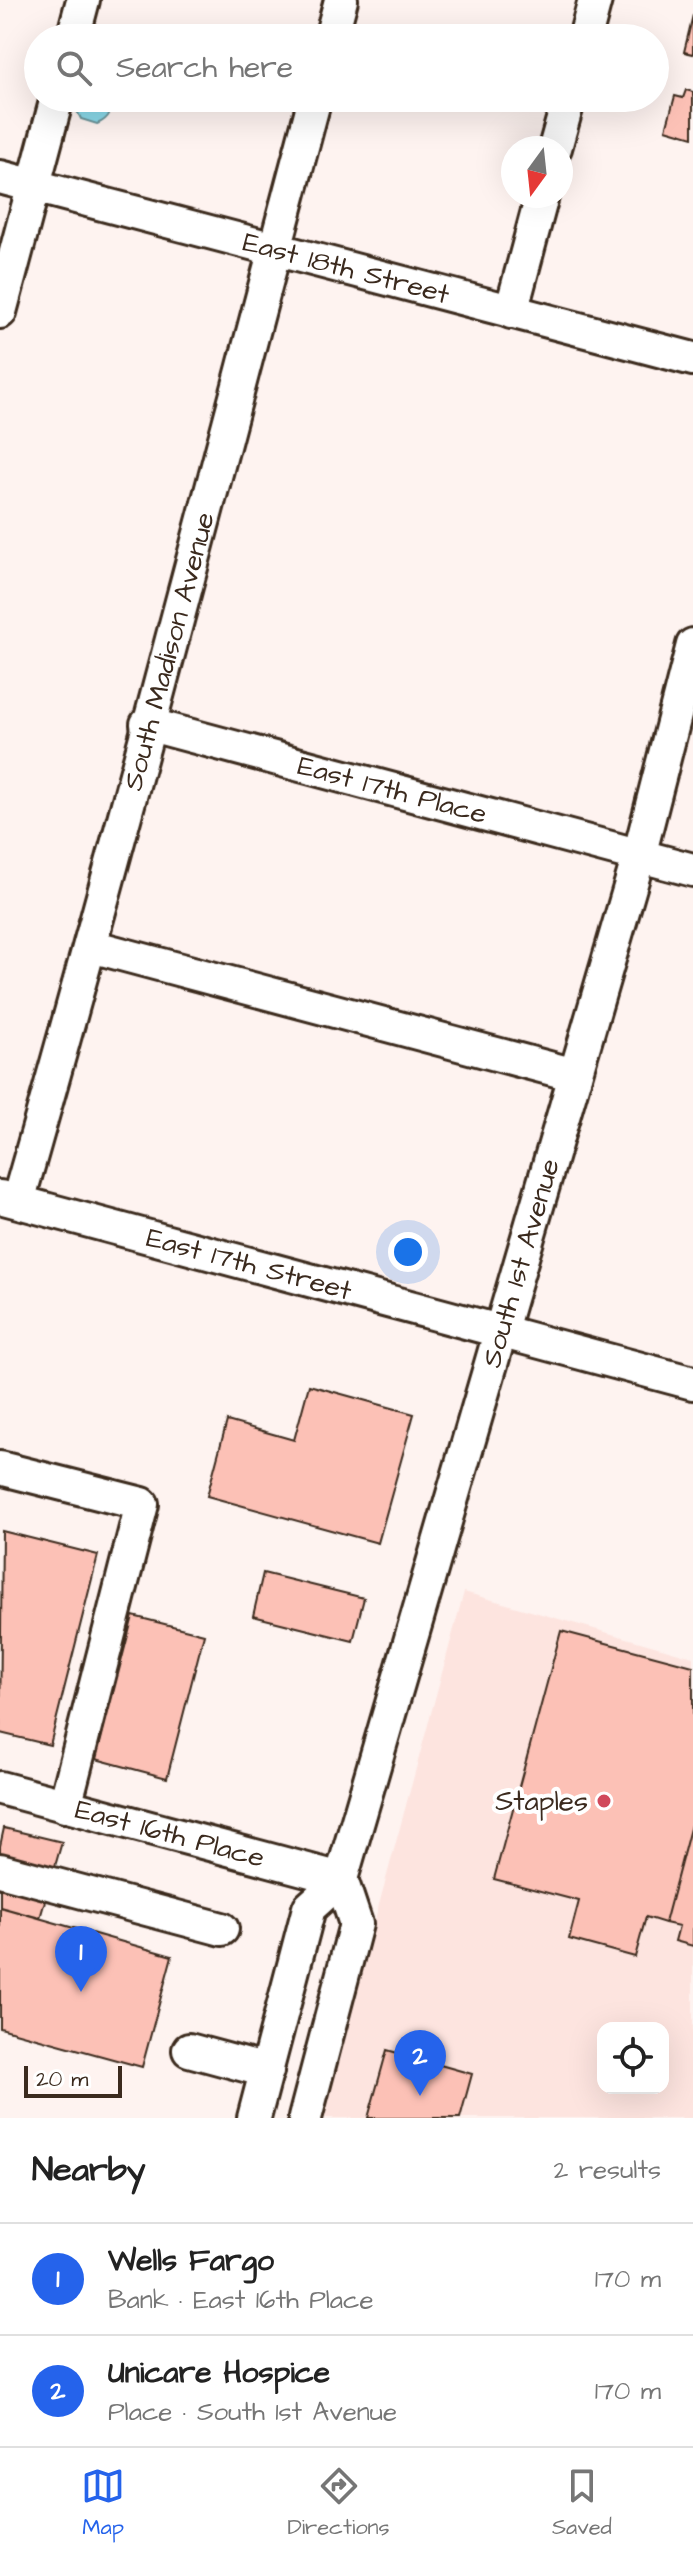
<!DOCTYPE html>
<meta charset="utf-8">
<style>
:root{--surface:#fff;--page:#f6f6f6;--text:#222;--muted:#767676;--line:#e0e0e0;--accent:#2563eb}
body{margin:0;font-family:"Architects Daughter",sans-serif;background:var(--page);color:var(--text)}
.controls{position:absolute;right:24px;bottom:24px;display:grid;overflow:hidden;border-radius:16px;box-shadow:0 8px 32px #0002}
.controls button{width:72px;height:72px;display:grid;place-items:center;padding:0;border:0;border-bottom:2px solid var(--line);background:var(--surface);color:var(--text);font:40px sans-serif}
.compass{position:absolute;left:501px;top:136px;width:72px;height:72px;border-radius:50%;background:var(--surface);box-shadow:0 8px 32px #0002;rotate:195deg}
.scale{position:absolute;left:24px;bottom:20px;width:98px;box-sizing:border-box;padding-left:8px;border:4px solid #3b2a1e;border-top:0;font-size:22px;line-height:28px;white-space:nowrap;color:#3b2a1e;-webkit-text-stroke:6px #fff;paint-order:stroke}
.you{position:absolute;left:408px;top:1252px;width:28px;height:28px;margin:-20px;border:6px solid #fff;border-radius:50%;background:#1a73e8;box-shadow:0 0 0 12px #1a73e833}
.badge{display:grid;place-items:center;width:52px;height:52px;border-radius:50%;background:var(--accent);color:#fff;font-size:26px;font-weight:700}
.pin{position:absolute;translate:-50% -66px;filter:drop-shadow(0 2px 4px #0008)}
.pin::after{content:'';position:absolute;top:42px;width:28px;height:24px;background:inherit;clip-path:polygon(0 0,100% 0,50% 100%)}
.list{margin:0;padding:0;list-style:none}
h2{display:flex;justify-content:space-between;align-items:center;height:104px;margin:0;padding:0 32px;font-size:34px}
h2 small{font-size:26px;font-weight:400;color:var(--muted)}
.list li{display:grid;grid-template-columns:52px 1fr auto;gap:24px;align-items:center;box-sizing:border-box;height:112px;padding:0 32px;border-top:2px solid var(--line)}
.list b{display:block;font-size:30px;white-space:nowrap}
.list p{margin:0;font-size:26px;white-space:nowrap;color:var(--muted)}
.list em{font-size:26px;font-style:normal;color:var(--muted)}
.icon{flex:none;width:44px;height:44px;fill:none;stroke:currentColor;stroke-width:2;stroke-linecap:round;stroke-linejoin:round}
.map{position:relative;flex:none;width:693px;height:2118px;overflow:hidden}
.search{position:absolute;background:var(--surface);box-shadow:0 8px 32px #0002;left:24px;right:24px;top:24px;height:88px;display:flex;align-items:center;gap:20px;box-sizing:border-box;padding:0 28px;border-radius:44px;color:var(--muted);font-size:30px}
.sheet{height:328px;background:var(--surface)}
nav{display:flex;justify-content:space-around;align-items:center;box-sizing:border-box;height:112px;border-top:2px solid var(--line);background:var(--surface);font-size:22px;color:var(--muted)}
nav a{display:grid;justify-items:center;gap:4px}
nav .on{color:var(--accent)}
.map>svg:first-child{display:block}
.built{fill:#fde4df;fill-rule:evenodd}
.water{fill:#8ad8e8;stroke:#6a9297;stroke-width:2}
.building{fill:#fcc1b6;stroke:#3b2a1e;stroke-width:2}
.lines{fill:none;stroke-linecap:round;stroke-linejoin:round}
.minor-casing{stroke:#3b2a1e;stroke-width:38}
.minor{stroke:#fff;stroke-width:32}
.poi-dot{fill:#d1495b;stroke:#fff;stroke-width:3}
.labels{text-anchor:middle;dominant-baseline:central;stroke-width:8;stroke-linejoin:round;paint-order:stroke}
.street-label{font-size:28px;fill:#3b2a1e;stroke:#fff}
.poi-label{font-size:28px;fill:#3b2a1e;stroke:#fff;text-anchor:end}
</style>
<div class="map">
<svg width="693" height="2118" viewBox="0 0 693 2118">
<rect width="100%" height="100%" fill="#fef3f0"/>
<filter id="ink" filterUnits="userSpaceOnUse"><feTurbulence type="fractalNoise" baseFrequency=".0125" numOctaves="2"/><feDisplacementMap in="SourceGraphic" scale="16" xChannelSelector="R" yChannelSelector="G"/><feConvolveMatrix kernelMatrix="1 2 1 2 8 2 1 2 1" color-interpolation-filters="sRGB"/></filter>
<g filter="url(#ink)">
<path class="built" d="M 464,1592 L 693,1657 L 693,2118 L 321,2118 ZM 603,2028 L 663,2028 L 663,2088 L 603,2088 Z"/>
<path class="water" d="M 78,98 L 109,98 C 114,110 109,119 97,124 L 81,119 L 76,109 Z"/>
<path class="building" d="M 693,15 L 693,54 L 684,52 Z
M 686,90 L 693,92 L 693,137 L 666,129 L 675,96 L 683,98 Z
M 309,1385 L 414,1414 L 378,1543 L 207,1496 L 227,1421 L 294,1440 Z
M 2,1531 L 98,1555 L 50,1745 L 0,1733 Z
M 263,1573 L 364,1598 L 353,1641 L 253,1616 Z
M 133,1616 L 204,1634 L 167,1778 L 96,1759 Z
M 561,1631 L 693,1666 L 693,1817 L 665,1923 L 646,1917 L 635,1957 L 569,1939 L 579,1901 L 494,1879 Z
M 693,1817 L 693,1946 L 675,1941 L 679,1926 L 665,1923 Z
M 4,1828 L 62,1842 L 40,1918 L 0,1907 L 0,1846 Z
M 0,1907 L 172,1956 L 142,2067 L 0,2028 Z
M 387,2050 L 472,2074 L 460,2118 L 368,2118 Z"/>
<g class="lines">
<defs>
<g id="minor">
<path d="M 73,38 L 83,0"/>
<path d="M 331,38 L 341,0"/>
<path d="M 585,38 L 595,0"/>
<path d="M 555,148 L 569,98"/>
<path id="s1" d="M 0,177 L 693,359"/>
<path d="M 0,312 L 57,98"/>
<path d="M 511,312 L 542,196"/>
<path id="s2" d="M 147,724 L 693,870"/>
<path d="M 91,946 L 575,1075"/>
<path id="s3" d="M 0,1197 L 693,1383"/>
<path id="s4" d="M 18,1201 C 123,835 217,466 315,98"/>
<path d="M 0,1468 L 142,1504 L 65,1806"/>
<path id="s5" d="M 0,1788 L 341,1879"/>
<path d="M 0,1870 L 222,1929"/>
<path d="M 189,2050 L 267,2071"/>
<path id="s6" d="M 254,2118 L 309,1908 L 341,1879 L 639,856 L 693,645"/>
<path d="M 305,2118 L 356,1924 L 341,1879"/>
</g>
</defs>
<use href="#minor" class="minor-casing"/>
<use href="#minor" class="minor"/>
</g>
</g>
<circle class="poi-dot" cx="604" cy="1801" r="8"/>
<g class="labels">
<g class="street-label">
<text stroke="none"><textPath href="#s1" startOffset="358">East 18th Street</textPath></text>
<text stroke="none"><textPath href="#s4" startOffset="570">South Madison Avenue</textPath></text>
<text stroke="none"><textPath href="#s2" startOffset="254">East 17th Place</textPath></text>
<text stroke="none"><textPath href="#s6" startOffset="902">South 1st Avenue</textPath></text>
<text stroke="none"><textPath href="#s3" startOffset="258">East 17th Street</textPath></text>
<text stroke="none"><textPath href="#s5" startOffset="176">East 16th Place</textPath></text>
</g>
<g class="poi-label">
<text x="588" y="1801">Staples</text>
</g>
</g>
</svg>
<div class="controls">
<button><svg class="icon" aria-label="locate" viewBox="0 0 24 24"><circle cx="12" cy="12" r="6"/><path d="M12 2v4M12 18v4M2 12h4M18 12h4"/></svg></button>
</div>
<svg class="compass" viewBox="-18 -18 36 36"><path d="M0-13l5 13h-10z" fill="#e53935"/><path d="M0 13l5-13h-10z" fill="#767676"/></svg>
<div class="scale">20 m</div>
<div class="you"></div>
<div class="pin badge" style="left:81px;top:1992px">1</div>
<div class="pin badge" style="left:420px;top:2096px">2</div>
<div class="search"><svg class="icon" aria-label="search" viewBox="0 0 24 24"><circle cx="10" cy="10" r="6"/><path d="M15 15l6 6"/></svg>Search here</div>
</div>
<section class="sheet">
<h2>Nearby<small>2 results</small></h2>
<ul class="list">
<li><span class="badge">1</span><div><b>Wells Fargo</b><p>Bank · East 16th Place</p></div><em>170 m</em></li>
<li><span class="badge">2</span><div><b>Unicare Hospice</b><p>Place · South 1st Avenue</p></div><em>170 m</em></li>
</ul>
</section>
<nav>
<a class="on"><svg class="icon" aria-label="map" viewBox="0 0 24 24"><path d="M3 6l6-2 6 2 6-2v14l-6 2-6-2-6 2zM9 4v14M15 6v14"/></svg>Map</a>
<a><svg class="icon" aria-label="directions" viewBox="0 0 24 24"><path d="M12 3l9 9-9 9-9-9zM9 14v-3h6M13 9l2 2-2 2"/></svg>Directions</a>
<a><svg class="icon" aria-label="saved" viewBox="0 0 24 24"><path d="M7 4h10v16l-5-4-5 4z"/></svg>Saved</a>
</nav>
